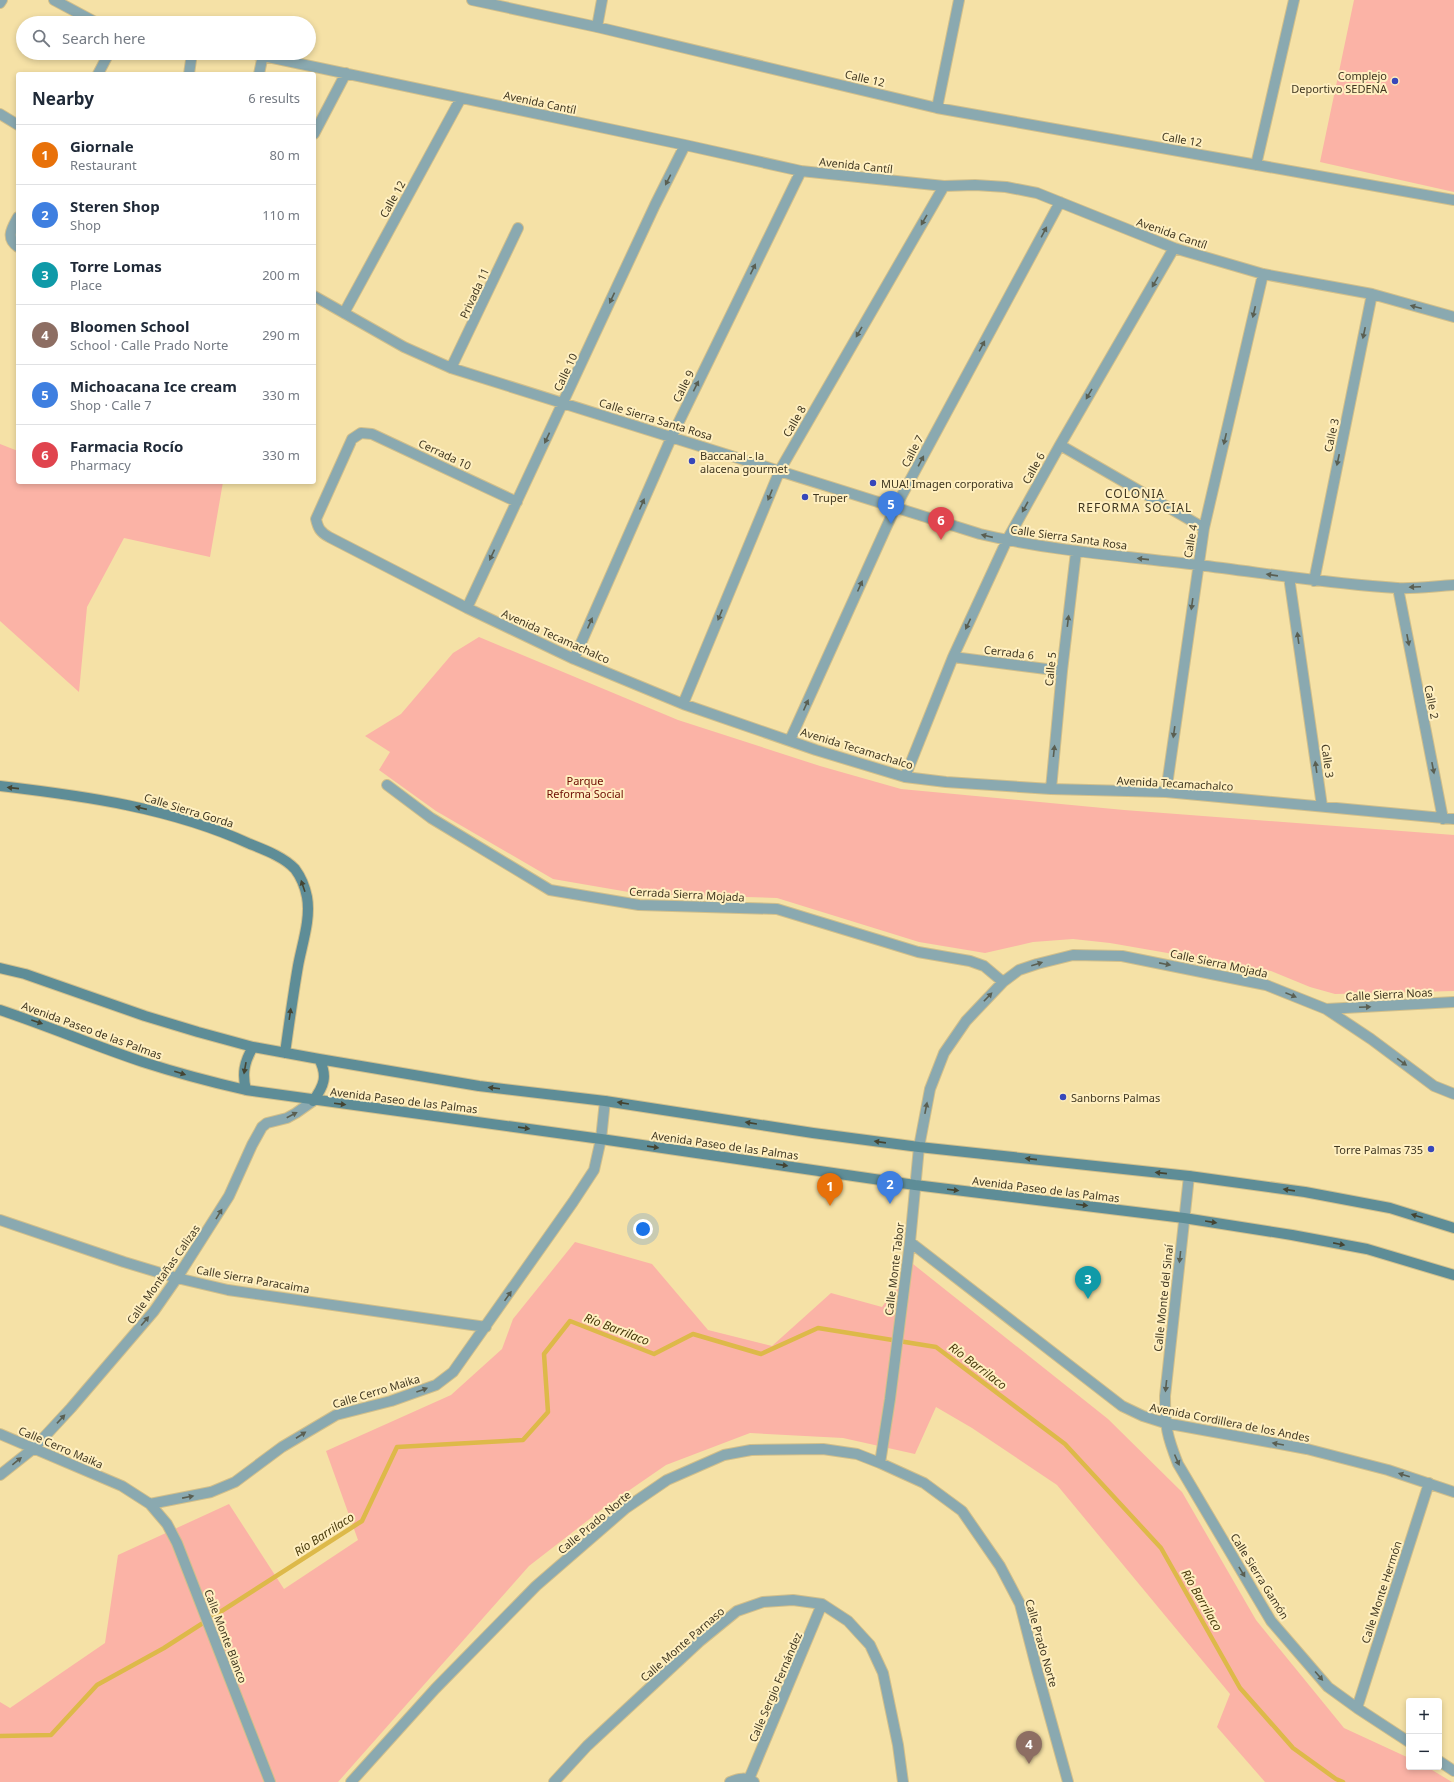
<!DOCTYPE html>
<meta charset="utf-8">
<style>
:root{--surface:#fff;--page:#f2f2f3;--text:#1f2937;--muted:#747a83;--line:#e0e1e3;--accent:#3747ba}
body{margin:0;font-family:"Noto Sans",sans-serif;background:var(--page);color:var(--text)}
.controls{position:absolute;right:12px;bottom:12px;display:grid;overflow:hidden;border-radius:4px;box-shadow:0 2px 6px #0003}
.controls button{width:36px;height:36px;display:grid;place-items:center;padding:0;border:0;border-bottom:1px solid var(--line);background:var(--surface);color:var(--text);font:20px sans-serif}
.you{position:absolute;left:643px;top:1229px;width:14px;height:14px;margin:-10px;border:3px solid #fff;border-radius:50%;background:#1a73e8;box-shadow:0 0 0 6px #1a73e833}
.badge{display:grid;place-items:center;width:26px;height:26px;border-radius:50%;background:var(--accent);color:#fff;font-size:13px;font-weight:700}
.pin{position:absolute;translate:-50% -33px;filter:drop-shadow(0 1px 2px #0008)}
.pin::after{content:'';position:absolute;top:21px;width:14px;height:12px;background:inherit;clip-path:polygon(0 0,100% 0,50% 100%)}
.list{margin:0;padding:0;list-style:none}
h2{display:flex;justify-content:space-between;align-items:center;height:52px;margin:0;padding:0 16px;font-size:17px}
h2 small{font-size:13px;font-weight:400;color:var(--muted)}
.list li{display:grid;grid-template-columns:26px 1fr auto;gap:12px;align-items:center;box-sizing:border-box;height:60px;padding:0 16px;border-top:1px solid var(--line)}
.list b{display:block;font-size:15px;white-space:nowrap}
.list p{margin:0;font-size:13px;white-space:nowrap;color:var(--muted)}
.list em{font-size:13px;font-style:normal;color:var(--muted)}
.icon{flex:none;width:22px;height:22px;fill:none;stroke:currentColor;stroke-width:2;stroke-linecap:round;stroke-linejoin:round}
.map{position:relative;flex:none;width:1454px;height:1782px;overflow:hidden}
.search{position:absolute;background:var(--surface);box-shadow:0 2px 6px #0003;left:16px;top:16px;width:300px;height:44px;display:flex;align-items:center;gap:10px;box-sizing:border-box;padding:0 14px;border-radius:22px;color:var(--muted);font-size:15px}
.panel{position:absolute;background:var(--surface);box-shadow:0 2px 6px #0003;left:16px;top:72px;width:300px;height:412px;border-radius:4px}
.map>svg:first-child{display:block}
.green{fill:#fbb3a6}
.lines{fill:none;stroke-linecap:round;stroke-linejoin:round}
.stream{stroke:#ddb949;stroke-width:4.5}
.street-casing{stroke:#d1bf8b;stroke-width:12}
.secondary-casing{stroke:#d1bf8b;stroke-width:12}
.street{stroke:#8aa9b0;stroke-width:10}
.secondary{stroke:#5e8d97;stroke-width:10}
.oneway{fill:#5a5f52}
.oneway2{fill:#444432}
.poi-dot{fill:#3747ba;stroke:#ffefc0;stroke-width:1.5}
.labels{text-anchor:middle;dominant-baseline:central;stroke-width:4;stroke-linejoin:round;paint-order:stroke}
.poi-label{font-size:11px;fill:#403720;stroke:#ffefc0;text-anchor:start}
.street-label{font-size:11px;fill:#403720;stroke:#ffefc0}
.park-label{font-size:11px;fill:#6d0b01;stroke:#ffefc0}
.neighbourhood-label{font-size:12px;letter-spacing:1px;fill:#403720;stroke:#ffefc0}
.water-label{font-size:12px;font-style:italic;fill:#483a0a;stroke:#ffefc0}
</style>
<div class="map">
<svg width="1454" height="1782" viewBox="0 0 1454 1782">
<rect width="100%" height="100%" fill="#f5e1a6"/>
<path class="green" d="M 1354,0 L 1454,0 L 1454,192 L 1320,162 Z
M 0,444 L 18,451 L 18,482 L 223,482 L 210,557 L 124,538 L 87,607 L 79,692 L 0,621 Z
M 479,637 L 678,720 L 820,766 L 901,789 L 1124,810 L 1454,835 L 1454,991 L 1335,994 L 1310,987 L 1271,971 L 1110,943 L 1073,939 L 1033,942 L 985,953 L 919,942 L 777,898 L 640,894 L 553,879 L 436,811 L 379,770 L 390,752 L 365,736 L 401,714 L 453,653 Z
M 575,1242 L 652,1264 L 708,1330 L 772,1346 L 831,1293 L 882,1307 L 913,1264 L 1108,1419 L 1182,1492 L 1256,1620 L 1344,1728 L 1409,1758 L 1409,1767 L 1427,1767 L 1452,1782 L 1265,1782 L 1217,1727 L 1230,1694 L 1057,1485 L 972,1428 L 936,1407 L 915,1454 L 843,1438 L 750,1433 L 666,1465 L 605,1507 L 529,1566 L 338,1782 L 0,1782 L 0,1702 L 10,1708 L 105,1643 L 118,1555 L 229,1504 L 284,1589 L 358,1540 L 326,1451 L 451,1395 L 502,1349 L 513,1319 Z"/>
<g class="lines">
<path class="stream" d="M 0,1736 L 51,1735 L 97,1685 L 164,1648 L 362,1521 L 397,1447 L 523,1440 L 548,1412 L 544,1354 L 570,1321 L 654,1354 L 693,1334 L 761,1354 L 818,1328 L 936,1347 L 1065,1444 L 1161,1548 L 1240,1688 L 1293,1748 L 1336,1779 L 1343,1782"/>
<defs>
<path id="street" d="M 54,0 L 97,23
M 472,0 L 597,27 L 937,108 L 1454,200
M 0,3 L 2,0
M 597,27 L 602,0
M 249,53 L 685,145 L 801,171 L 944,186 L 975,185 L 1006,187 L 1037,193 L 1174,248 L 1263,274 L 1372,294 L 1454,317
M 98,74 L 109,53
M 189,74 L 192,53
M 259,74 L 263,55
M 937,108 L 959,0
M 0,114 L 18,125
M 314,134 L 346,73
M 1256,165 L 1294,0
M 18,217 C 12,228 5,238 18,247
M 314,296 L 404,347 L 451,368 L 980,534 C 1052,551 1125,556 1198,565 C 1264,573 1330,584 1397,588 C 1415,589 1435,586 1454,585
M 344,313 L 461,98
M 451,368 L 518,228
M 1060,445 L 1204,528
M 517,502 L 372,434 L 361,433 L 352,439 L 316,519 C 318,528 320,532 329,537 L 467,608 L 574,659 L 683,704 L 816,750 L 905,777 L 946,782 L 1051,789 L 1166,792 L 1454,819
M 1289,577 L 1322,806
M 1314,581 L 1372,294
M 1398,588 L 1443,819
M 467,608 L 655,205 L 685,145
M 953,657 L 1062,671
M 574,659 L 672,436 L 801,171
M 683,704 L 780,470 L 944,186
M 790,740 L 895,508 L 1060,202
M 905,777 L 953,657 L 1007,540 L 1060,445 L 1174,248
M 387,785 L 431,818 L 550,890 L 639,905 L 777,909 L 918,952 L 970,961 L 984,966 L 1003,982
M 1051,789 L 1062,671 L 1076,552
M 1166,792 L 1204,528 L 1263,274
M 1326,1009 L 1454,1002
M 1189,1176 L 1165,1396 C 1165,1427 1167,1436 1178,1464 L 1271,1621 L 1328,1687 L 1357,1708 L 1409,1742
M 0,1220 L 124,1262 L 177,1278 L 228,1290 L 486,1327
M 910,1242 L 1122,1406 L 1143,1416 L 1165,1423 L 1307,1449 L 1388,1470 L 1454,1492
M 0,1434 L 122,1486 L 150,1504 L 167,1524 L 177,1543 L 270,1782
M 880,1463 L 890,1399 L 910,1242 L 919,1147 L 930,1089 L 944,1053 L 966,1021 L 1003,982 L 1019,970 L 1037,964 L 1073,955 L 1122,956 L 1266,985 L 1326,1009 L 1371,1039 L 1434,1086 L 1454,1094
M 0,1475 L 34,1448 L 71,1408 L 154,1311 L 177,1278 L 229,1196 L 252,1145 L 262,1127 L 267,1123 L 287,1118 L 296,1113 L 313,1101
M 150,1504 L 211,1492 L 235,1482 L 282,1447 L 336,1415 L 391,1401 L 436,1385 L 453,1372 L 573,1202 L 594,1170 L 601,1139 L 605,1101
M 1357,1708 L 1429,1483
M 1439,1761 L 1454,1771
M 749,1779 L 822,1604
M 351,1782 L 435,1689 L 536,1586 L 626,1508 L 667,1480 L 724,1455 L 751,1450 L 823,1449 L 857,1454 L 880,1463 L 924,1483 L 962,1511 L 1000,1566 L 1020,1604 L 1037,1670 L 1068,1782
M 554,1782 L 587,1746 L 699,1642 L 737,1611 L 763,1602 L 793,1600 L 822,1604 L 848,1621 L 870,1645 L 883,1673 L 898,1745 L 903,1782
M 730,1782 C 739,1778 746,1777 754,1782"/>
<path id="secondary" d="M 0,786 C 85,796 172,808 250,844 C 265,850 284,857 295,869 C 301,877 305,887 307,897 C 311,919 302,944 298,966 C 293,995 289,1024 285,1053
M 0,968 L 25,974 L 145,1016 L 198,1032 L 253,1047 L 319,1059 L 479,1086 L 605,1101 L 813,1133 L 919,1147 L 1189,1176 L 1305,1192 L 1390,1208 L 1454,1228
M 0,1010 C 48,1026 95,1046 143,1062 C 177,1073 211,1082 246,1090 L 601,1139 L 915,1185 L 1184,1218 L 1292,1235 L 1367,1249 L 1454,1275
M 246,1090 C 242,1074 244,1062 253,1047
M 313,1101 C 324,1086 328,1076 319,1059"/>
</defs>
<use href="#street" class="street-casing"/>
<use href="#secondary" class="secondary-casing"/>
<use href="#street" class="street"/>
<use href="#secondary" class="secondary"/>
</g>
<defs><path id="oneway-solid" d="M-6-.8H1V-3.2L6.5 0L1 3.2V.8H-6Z"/></defs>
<g class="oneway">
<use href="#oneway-solid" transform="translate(668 180) rotate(117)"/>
<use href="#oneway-solid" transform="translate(924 220) rotate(120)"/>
<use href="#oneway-solid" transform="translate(1044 232) rotate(-62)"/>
<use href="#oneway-solid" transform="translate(753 269) rotate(-64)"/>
<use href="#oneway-solid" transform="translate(1155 282) rotate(120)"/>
<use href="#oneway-solid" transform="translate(612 298) rotate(115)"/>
<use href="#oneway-solid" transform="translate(1416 307) rotate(-165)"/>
<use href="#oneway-solid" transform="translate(1254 312) rotate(103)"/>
<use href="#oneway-solid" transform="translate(859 332) rotate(120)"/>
<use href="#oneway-solid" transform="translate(1364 333) rotate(102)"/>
<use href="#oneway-solid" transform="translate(982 346) rotate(-62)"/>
<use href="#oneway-solid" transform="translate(696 386) rotate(-64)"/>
<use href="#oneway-solid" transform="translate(1089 394) rotate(120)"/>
<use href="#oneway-solid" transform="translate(547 438) rotate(115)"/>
<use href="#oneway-solid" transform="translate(1225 439) rotate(103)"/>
<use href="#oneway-solid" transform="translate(1338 460) rotate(102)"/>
<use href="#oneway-solid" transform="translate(921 461) rotate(-62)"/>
<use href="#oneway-solid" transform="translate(770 495) rotate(112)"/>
<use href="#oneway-solid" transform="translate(642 504) rotate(-66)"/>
<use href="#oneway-solid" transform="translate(1025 507) rotate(119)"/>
<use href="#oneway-solid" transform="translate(987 536) rotate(-167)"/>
<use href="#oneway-solid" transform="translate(492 555) rotate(115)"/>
<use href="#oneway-solid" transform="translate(1143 559) rotate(-174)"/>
<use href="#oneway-solid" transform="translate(1272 575) rotate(-172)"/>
<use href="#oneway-solid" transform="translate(860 586) rotate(-66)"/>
<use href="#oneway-solid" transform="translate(1415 587) rotate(177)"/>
<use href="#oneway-solid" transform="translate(1192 604) rotate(98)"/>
<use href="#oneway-solid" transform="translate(720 615) rotate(112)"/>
<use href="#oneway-solid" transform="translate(1068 621) rotate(-83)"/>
<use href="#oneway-solid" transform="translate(590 623) rotate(-66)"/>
<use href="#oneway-solid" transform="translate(968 624) rotate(115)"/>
<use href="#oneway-solid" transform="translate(1298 638) rotate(-98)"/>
<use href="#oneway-solid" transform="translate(1408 640) rotate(79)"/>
<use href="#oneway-solid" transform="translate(806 705) rotate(-66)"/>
<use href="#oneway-solid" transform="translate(1174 732) rotate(98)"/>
<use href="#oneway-solid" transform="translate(1054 751) rotate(-84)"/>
<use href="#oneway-solid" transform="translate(1316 767) rotate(-98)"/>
<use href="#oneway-solid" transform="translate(1433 768) rotate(79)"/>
<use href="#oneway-solid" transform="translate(1037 964) rotate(-17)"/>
<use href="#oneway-solid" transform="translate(1165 964) rotate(11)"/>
<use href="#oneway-solid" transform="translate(1291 995) rotate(22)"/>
<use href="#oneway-solid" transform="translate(988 997) rotate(-46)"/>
<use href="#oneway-solid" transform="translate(1365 1007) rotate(-3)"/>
<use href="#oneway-solid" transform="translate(1402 1062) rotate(36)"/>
<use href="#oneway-solid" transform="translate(926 1108) rotate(-79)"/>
<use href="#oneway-solid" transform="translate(292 1115) rotate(-28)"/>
<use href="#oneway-solid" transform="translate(219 1214) rotate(-59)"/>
<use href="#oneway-solid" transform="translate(1180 1257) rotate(96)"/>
<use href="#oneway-solid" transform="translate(508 1296) rotate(-55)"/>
<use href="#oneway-solid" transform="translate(145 1321) rotate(-50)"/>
<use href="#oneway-solid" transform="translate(1166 1386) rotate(96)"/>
<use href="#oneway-solid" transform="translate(422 1390) rotate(-20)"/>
<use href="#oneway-solid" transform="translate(61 1419) rotate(-47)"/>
<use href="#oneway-solid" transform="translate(301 1435) rotate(-33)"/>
<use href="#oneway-solid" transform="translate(1278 1444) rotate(-170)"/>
<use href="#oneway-solid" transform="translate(1177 1460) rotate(66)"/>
<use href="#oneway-solid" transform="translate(17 1461) rotate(-39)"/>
<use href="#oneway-solid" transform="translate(1404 1475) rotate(-163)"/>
<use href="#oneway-solid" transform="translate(188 1497) rotate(-11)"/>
<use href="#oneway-solid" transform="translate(1242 1572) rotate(59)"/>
<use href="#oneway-solid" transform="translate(1319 1676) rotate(49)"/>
</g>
<g class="oneway2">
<use href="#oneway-solid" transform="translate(13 788) rotate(-174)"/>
<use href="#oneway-solid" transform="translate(141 808) rotate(-167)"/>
<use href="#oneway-solid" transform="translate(303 886) rotate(-109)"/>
<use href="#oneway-solid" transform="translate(290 1014) rotate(-82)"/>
<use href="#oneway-solid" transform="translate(37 1022) rotate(19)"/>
<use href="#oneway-solid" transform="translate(245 1068) rotate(100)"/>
<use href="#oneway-solid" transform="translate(180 1073) rotate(17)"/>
<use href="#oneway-solid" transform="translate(494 1088) rotate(-173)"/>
<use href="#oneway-solid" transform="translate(623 1103) rotate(-171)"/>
<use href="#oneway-solid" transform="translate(340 1104) rotate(7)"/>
<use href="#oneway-solid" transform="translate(751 1123) rotate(-171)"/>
<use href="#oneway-solid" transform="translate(524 1128) rotate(8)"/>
<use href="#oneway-solid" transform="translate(880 1142) rotate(-172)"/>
<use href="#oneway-solid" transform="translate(653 1147) rotate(8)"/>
<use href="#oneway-solid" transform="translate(1031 1159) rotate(-174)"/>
<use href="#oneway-solid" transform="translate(782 1165) rotate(8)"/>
<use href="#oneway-solid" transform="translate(1161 1173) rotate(-174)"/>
<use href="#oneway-solid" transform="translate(953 1190) rotate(7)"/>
<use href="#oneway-solid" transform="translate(1289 1190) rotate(-172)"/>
<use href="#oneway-solid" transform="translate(1082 1205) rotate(7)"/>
<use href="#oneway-solid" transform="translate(1417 1216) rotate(-163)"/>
<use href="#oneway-solid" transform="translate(1211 1222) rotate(9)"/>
<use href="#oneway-solid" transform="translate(1339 1244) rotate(11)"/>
</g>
<g class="poi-dot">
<circle cx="1395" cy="81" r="4"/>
<circle cx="692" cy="461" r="4"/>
<circle cx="873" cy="483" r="4"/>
<circle cx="805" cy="497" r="4"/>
<circle cx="1063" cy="1097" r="4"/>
<circle cx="1431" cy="1149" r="4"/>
</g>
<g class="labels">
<g class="poi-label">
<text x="1387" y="75" text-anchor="end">Complejo<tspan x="1387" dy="13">Deportivo SEDENA</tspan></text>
<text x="700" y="455">Baccanal - la<tspan x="700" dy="13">alacena gourmet</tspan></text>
<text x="881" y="483">MUA! Imagen corporativa</text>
<text x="813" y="497">Truper</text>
<text x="1071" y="1097">Sanborns Palmas</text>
<text x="1423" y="1149" text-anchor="end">Torre Palmas 735</text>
</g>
<g class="street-label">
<text transform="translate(865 78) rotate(13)">Calle 12</text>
<text transform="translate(540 102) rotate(12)">Avenida Cantíl</text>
<text transform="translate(1182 139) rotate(10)">Calle 12</text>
<text transform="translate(856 165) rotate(6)">Avenida Cantíl</text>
<text transform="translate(392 199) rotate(-61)">Calle 12</text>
<text transform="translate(1172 233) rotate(19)">Avenida Cantíl</text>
<text transform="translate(474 293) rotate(-65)">Privada 11</text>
<text transform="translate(565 372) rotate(-65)">Calle 10</text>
<text transform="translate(683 386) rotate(-64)">Calle 9</text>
<text transform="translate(656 419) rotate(17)">Calle Sierra Santa Rosa</text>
<text transform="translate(794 421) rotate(-60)">Calle 8</text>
<text transform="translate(1331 435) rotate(-78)">Calle 3</text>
<text transform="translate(912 451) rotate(-62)">Calle 7</text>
<text transform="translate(445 454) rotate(25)">Cerrada 10</text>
<text transform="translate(1033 468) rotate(-61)">Calle 6</text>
<text transform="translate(1069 537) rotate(8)">Calle Sierra Santa Rosa</text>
<text transform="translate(1190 541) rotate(-80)">Calle 4</text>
<text transform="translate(556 636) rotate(24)">Avenida Tecamachalco</text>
<text transform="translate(1009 652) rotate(7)">Cerrada 6</text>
<text transform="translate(1050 669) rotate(-84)">Calle 5</text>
<text transform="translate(1432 702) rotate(79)">Calle 2</text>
<text transform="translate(857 748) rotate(17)">Avenida Tecamachalco</text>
<text transform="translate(1328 761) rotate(82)">Calle 3</text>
<text transform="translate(1175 783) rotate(3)">Avenida Tecamachalco</text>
<text transform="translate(189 810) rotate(17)">Calle Sierra Gorda</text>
<text transform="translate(687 894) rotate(3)">Cerrada Sierra Mojada</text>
<text transform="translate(1219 963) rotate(12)">Calle Sierra Mojada</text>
<text transform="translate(1389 994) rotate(-3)">Calle Sierra Noas</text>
<text transform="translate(92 1030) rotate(20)">Avenida Paseo de las Palmas</text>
<text transform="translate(404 1100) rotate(7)">Avenida Paseo de las Palmas</text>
<text transform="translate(725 1145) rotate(8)">Avenida Paseo de las Palmas</text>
<text transform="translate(1046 1189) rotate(7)">Avenida Paseo de las Palmas</text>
<text transform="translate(894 1269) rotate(-83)">Calle Monte Tabor</text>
<text transform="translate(163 1274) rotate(-55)">Calle Montañas Calizas</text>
<text transform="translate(253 1279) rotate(10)">Calle Sierra Paracaima</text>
<text transform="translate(1163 1298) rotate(-84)">Calle Monte del Sinaí</text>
<text transform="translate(376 1391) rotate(-17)">Calle Cerro Maika</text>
<text transform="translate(1230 1422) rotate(11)">Avenida Cordillera de los Andes</text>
<text transform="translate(61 1447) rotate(23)">Calle Cerro Maika</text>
<text transform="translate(594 1522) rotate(-40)">Calle Prado Norte</text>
<text transform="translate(1260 1576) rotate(58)">Calle Sierra Gamón</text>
<text transform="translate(1381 1592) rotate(-72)">Calle Monte Hermón</text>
<text transform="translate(226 1636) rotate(69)">Calle Monte Blanco</text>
<text transform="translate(1042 1643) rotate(74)">Calle Prado Norte</text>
<text transform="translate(682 1644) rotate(-41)">Calle Monte Parnaso</text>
<text transform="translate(775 1687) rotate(-67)">Calle Sergio Fernández</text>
</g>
<g class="park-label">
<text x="585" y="780">Parque<tspan x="585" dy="13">Reforma Social</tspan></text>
</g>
<g class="neighbourhood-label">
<text x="1135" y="493">COLONIA<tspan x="1135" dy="14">REFORMA SOCIAL</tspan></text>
</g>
<g class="water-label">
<text transform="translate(617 1329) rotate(21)">Río Barrilaco</text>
<text transform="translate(978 1366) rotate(37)">Río Barrilaco</text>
<text transform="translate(324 1534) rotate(-33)">Río Barrilaco</text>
<text transform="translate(1202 1600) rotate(60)">Río Barrilaco</text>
</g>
</g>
</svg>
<div class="controls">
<button>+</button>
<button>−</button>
</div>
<div class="you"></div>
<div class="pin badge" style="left:830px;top:1206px;background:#e8710a">1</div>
<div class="pin badge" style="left:890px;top:1204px;background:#3f7fe0">2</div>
<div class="pin badge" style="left:1088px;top:1299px;background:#0f9aa8">3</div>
<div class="pin badge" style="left:1029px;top:1764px;background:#8d6e63">4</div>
<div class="pin badge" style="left:891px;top:524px;background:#3f7fe0">5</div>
<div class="pin badge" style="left:941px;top:540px;background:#e0444e">6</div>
<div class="search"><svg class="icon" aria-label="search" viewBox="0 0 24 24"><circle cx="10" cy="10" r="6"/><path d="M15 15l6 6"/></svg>Search here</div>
<section class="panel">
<h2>Nearby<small>6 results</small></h2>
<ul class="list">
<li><span class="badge" style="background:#e8710a">1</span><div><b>Giornale</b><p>Restaurant</p></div><em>80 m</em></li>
<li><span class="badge" style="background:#3f7fe0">2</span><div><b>Steren Shop</b><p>Shop</p></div><em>110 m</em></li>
<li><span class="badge" style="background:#0f9aa8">3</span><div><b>Torre Lomas</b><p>Place</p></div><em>200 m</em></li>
<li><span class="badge" style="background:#8d6e63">4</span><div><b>Bloomen School</b><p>School · Calle Prado Norte</p></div><em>290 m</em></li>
<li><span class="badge" style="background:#3f7fe0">5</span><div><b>Michoacana Ice cream</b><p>Shop · Calle 7</p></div><em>330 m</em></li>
<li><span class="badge" style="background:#e0444e">6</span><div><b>Farmacia Rocío</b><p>Pharmacy</p></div><em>330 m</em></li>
</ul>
</section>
</div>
